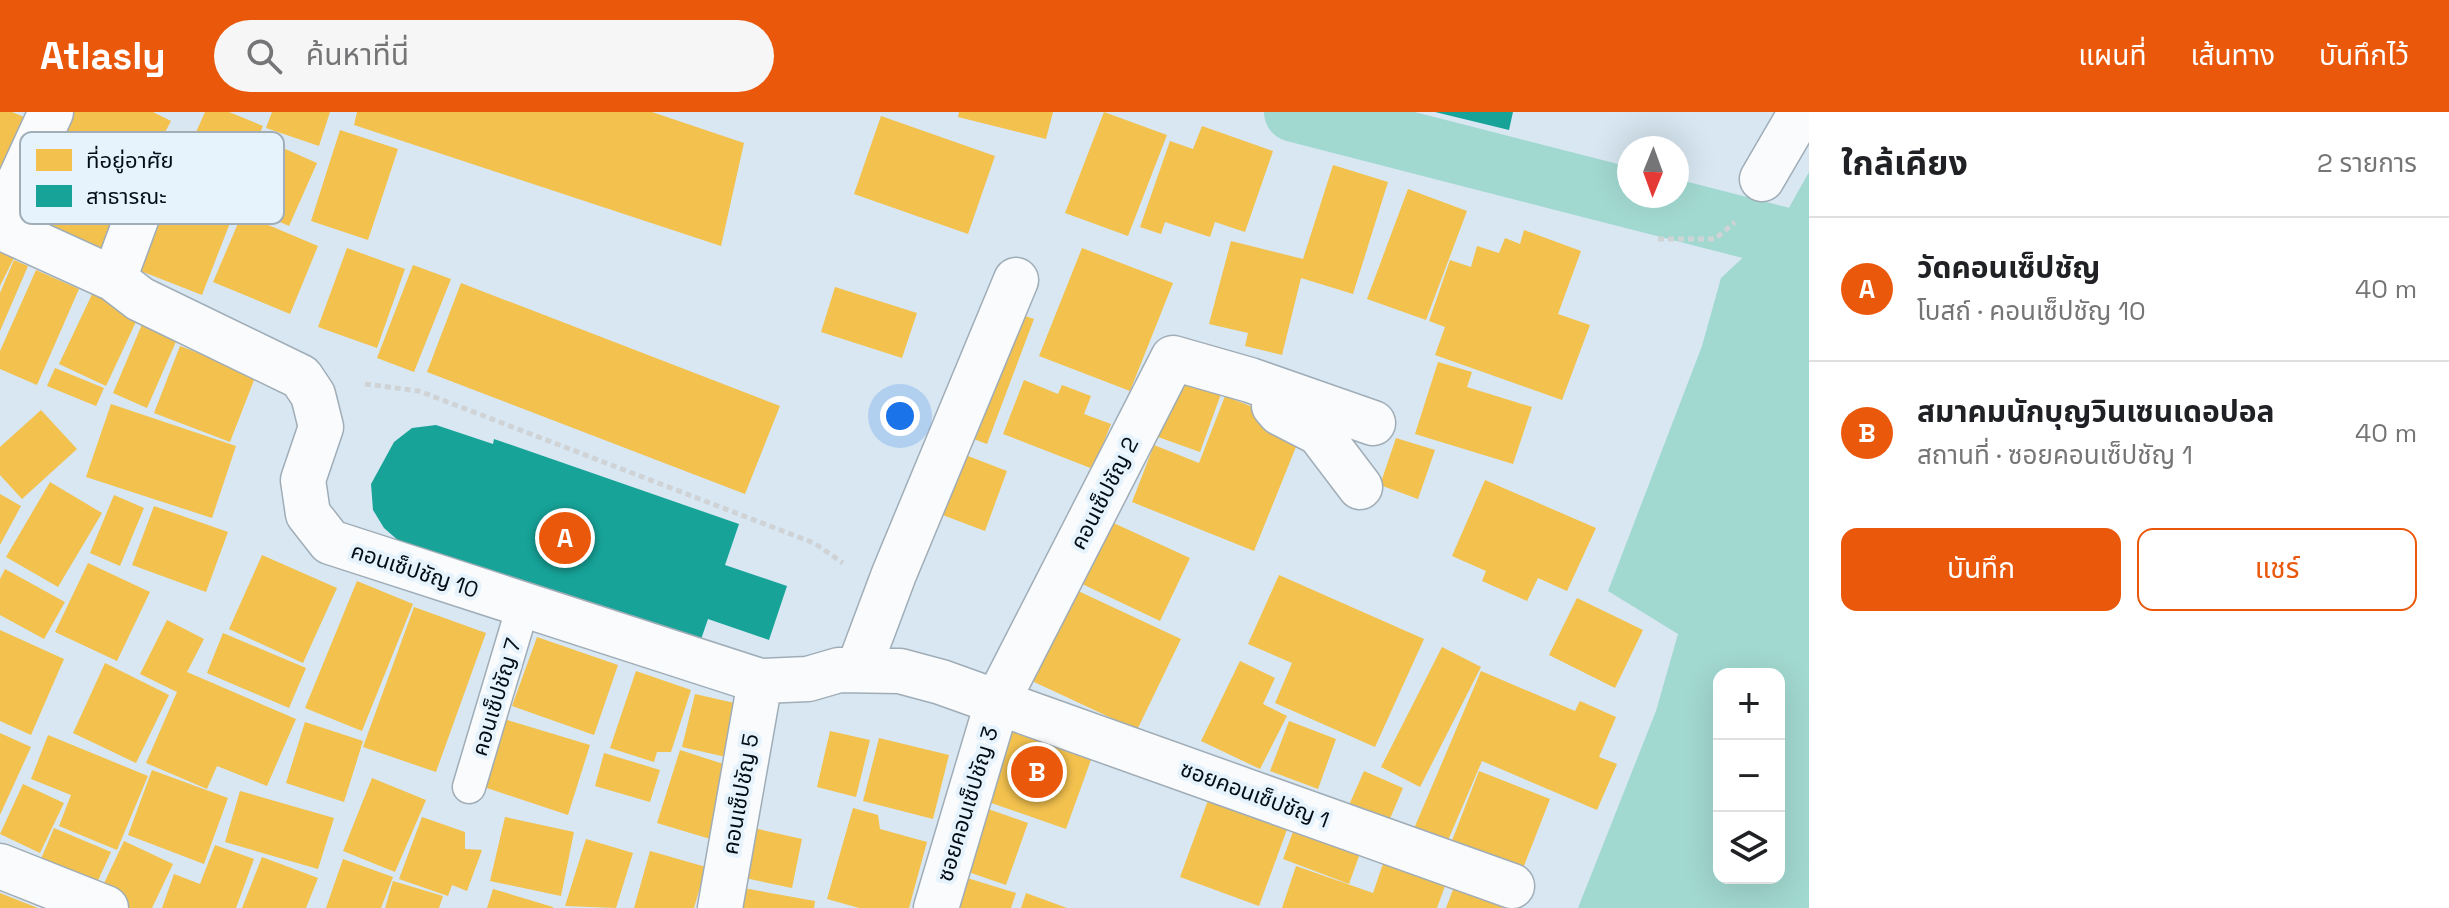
<!DOCTYPE html>
<html lang="th">
<meta charset="utf-8">
<style>
:root{--surface:#fff;--page:#f6f6f6;--text:#202124;--muted:#757577;--line:#e0e0e0;--accent:#ea580c}
body{margin:0;font-family:"Space Grotesk","Noto Sans Thai",sans-serif;background:var(--page);color:var(--text)}
.controls{position:absolute;right:24px;bottom:24px;display:grid;overflow:hidden;border-radius:16px;box-shadow:0 8px 32px #0002}
.controls button{width:72px;height:72px;display:grid;place-items:center;padding:0;border:0;border-bottom:2px solid var(--line);background:var(--surface);color:var(--text);font:40px sans-serif}
.compass{position:absolute;left:1617px;top:24px;width:72px;height:72px;border-radius:50%;background:var(--surface);box-shadow:0 8px 32px #0002;rotate:181deg}
.you{position:absolute;left:900px;top:304px;width:28px;height:28px;margin:-20px;border:6px solid #fff;border-radius:50%;background:#1a73e8;box-shadow:0 0 0 12px #1a73e833}
.badge{display:grid;place-items:center;width:52px;height:52px;border-radius:50%;background:var(--accent);color:#fff;font-size:26px;font-weight:700}
.pin{position:absolute;translate:-50% -50%;border:4px solid #fff;box-shadow:0 2px 8px #0006}
.list{margin:0;padding:0;list-style:none}
h2{display:flex;justify-content:space-between;align-items:center;height:104px;margin:0;padding:0 32px;font-size:34px}
h2 small{font-size:26px;font-weight:400;color:var(--muted)}
.list li{display:grid;grid-template-columns:52px 1fr auto;gap:24px;align-items:center;box-sizing:border-box;height:144px;padding:0 32px;border-top:2px solid var(--line)}
.list b{display:block;font-size:30px;white-space:nowrap}
.list p{margin:0;font-size:26px;white-space:nowrap;color:var(--muted)}
.list em{font-size:26px;font-style:normal;color:var(--muted)}
.actions{display:flex;gap:16px;padding:24px 32px}
.actions a{flex:1;padding:18px 0;border:2px solid var(--accent);border-radius:16px;text-align:center;font-size:28px;color:var(--accent)}
.actions .main{background:var(--accent);color:#fff}
.icon{flex:none;width:44px;height:44px;fill:none;stroke:currentColor;stroke-width:2;stroke-linecap:round;stroke-linejoin:round}
.map{position:relative;flex:none;width:1809px;height:796px;overflow:hidden}
header{display:flex;align-items:center;gap:48px;box-sizing:border-box;height:112px;padding:0 40px;background:var(--accent);color:#fff}
header strong{font-size:38px}
nav{display:flex;gap:44px;margin-inline-start:auto;font-size:28px}
.search{width:560px;height:72px;background:var(--page);display:flex;align-items:center;gap:20px;box-sizing:border-box;padding:0 28px;border-radius:44px;color:var(--muted);font-size:30px}
main{display:flex}
aside{flex:1;background:var(--surface)}
.map>svg:first-child{display:block}
.water{fill:#a1d8d0;fill-rule:evenodd}
.homes{fill:#f2c14e}
.public{fill:#17a398}
.lines{fill:none;stroke-linecap:round;stroke-linejoin:round}
.canal{stroke:#a1d8d0;stroke-width:60}
.service-casing{stroke:#a0adb7;stroke-width:35}
.minor-casing{stroke:#a0adb7;stroke-width:47}
.path{stroke:#cfd3d6;stroke-width:5;stroke-dasharray:6 4;stroke-linecap:butt}
.service{stroke:#f9fbfd;stroke-width:32}
.minor{stroke:#f9fbfd;stroke-width:44}
.labels{text-anchor:middle;dominant-baseline:central;stroke-width:8;stroke-linejoin:round;paint-order:stroke}
.street-label{font-size:22px;fill:#030d15;stroke:#e6f3fd}
.key{fill:#e6f3fd;stroke:#a2aeb7;stroke-width:2}
.key-label{font-size:22px;fill:#030d15}
</style>
<header>
<strong>Atlasly</strong>
<div class="search"><svg class="icon" aria-label="search" viewBox="0 0 24 24"><circle cx="10" cy="10" r="6"/><path d="M15 15l6 6"/></svg>ค้นหาที่นี่</div>
<nav><a>แผนที่</a><a>เส้นทาง</a><a>บันทึกไว้</a></nav>
</header>
<main>
<div class="map">
<svg width="1809" height="796" viewBox="0 0 1809 796">
<rect width="100%" height="100%" fill="#d8e7f2"/>
<path class="water" d="M 1809,60 L 1809,796 L 1578,796 L 1656,599 L 1678,522 L 1608,479 L 1702,234 L 1721,166 L 1781,110 ZM 1719,562 L 1779,562 L 1779,766 L 1719,766 Z"/>
<path class="homes" d="M 0,0 L 12,0 L 36,10 L 0,90 Z
M 69,0 L 153,0 L 171,9 L 143,62 L 110,145 L 26,104 Z
M 205,0 L 229,0 L 263,14 L 232,86 L 177,63 Z
M 272,0 L 330,0 L 319,34 L 266,16 Z
M 357,0 L 652,0 L 744,31 L 721,134 L 354,13 Z
M 959,0 L 1053,0 L 1046,27 L 958,5 Z
M 1104,0 L 1167,23 L 1128,124 L 1065,101 Z
M 881,4 L 995,44 L 968,122 L 854,82 Z
M 1202,14 L 1273,39 L 1245,120 L 1215,110 L 1210,125 L 1165,110 L 1161,122 L 1140,115 L 1170,29 L 1193,37 Z
M 340,18 L 398,37 L 368,128 L 311,109 Z
M 267,29 L 317,51 L 289,114 L 239,92 Z
M 1333,53 L 1388,70 L 1353,182 L 1301,166 L 1282,243 L 1245,234 L 1248,221 L 1209,212 L 1231,129 L 1303,147 Z
M 165,72 L 235,98 L 202,183 L 133,156 Z
M 1408,77 L 1467,99 L 1426,208 L 1367,187 Z
M 242,102 L 318,134 L 290,202 L 213,170 Z
M 1524,118 L 1581,139 L 1558,202 L 1590,213 L 1562,288 L 1435,243 L 1445,215 L 1429,209 L 1450,148 L 1471,155 L 1477,134 L 1499,141 L 1505,126 L 1520,132 Z
M 347,136 L 405,157 L 377,236 L 318,215 Z
M 1082,136 L 1173,171 L 1130,279 L 1039,244 Z
M 0,140 L 14,146 L 0,174 Z
M 14,148 L 28,154 L 0,219 L 0,181 Z
M 413,153 L 451,167 L 414,260 L 377,246 Z
M 36,158 L 79,177 L 37,273 L 0,257 L 0,239 Z
M 461,171 L 780,294 L 745,382 L 427,260 Z
M 835,175 L 917,201 L 902,246 L 821,220 Z
M 95,176 L 141,199 L 106,274 L 59,252 Z
M 1010,199 L 1034,207 L 987,332 L 963,323 Z
M 143,210 L 178,225 L 147,296 L 113,281 Z
M 180,234 L 256,263 L 230,330 L 154,301 Z
M 1438,250 L 1472,260 L 1467,275 L 1532,295 L 1513,352 L 1415,322 Z
M 55,256 L 104,276 L 96,294 L 47,274 Z
M 1184,256 L 1225,271 L 1200,340 L 1158,325 Z
M 1024,268 L 1058,282 L 1062,273 L 1091,284 L 1084,302 L 1111,312 L 1093,357 L 1003,322 Z
M 1225,284 L 1304,315 L 1254,439 L 1132,390 L 1154,333 L 1199,351 Z
M 111,292 L 236,334 L 212,406 L 86,365 Z
M 41,298 L 77,337 L 22,387 L 0,363 L 0,335 Z
M 1396,326 L 1435,338 L 1418,387 L 1380,373 Z
M 955,339 L 1007,359 L 985,419 L 932,399 Z
M 1485,368 L 1596,416 L 1567,479 L 1538,466 L 1527,489 L 1482,469 L 1486,459 L 1452,444 Z
M 50,370 L 102,401 L 58,475 L 6,445 Z
M 0,382 L 21,394 L 0,433 Z
M 114,383 L 144,396 L 120,454 L 90,441 Z
M 154,394 L 228,420 L 206,480 L 132,453 Z
M 1107,408 L 1190,446 L 1160,509 L 1078,470 Z
M 262,443 L 337,476 L 303,551 L 229,517 Z
M 88,451 L 150,480 L 117,549 L 55,520 Z
M 5,457 L 65,490 L 44,527 L 0,503 L 0,467 Z
M 1279,463 L 1424,527 L 1375,635 L 1275,591 L 1292,551 L 1248,532 Z
M 357,469 L 413,492 L 362,619 L 305,596 Z
M 1076,478 L 1181,527 L 1137,618 L 1032,569 Z
M 1577,486 L 1643,518 L 1615,576 L 1549,543 Z
M 414,495 L 486,521 L 436,660 L 363,635 Z
M 167,508 L 204,527 L 187,560 L 296,607 L 267,674 L 217,654 L 207,677 L 146,651 L 177,580 L 140,562 Z
M 0,518 L 64,547 L 31,623 L 0,609 Z
M 223,521 L 306,556 L 289,596 L 207,561 Z
M 537,525 L 618,553 L 594,623 L 512,594 Z
M 1442,535 L 1481,555 L 1420,675 L 1381,655 Z
M 1240,549 L 1275,566 L 1263,592 L 1287,604 L 1260,657 L 1201,629 Z
M 105,551 L 169,583 L 136,651 L 73,621 Z
M 636,559 L 691,578 L 671,640 L 657,640 L 654,650 L 610,636 Z
M 1481,559 L 1575,599 L 1580,589 L 1616,605 L 1599,645 L 1617,652 L 1597,698 L 1482,649 L 1446,733 L 1413,719 Z
M 695,582 L 752,595 L 739,648 L 682,635 Z
M 1007,603 L 1096,634 L 1066,717 L 977,686 Z
M 504,607 L 590,633 L 568,703 L 484,675 Z
M 1289,609 L 1336,627 L 1318,677 L 1270,659 Z
M 305,610 L 363,629 L 344,690 L 286,671 Z
M 830,619 L 870,628 L 856,685 L 817,675 Z
M 0,621 L 31,635 L 0,703 Z
M 48,623 L 148,664 L 117,738 L 59,714 L 71,683 L 31,667 Z
M 879,626 L 949,643 L 933,707 L 863,689 Z
M 680,638 L 739,657 L 717,729 L 657,711 Z
M 604,641 L 660,658 L 650,690 L 595,674 Z
M 152,658 L 228,686 L 204,752 L 128,723 Z
M 1364,659 L 1403,676 L 1389,709 L 1349,693 Z
M 1479,659 L 1550,687 L 1522,759 L 1451,731 Z
M 372,666 L 426,688 L 395,760 L 343,739 Z
M 23,672 L 64,691 L 40,741 L 0,722 Z
M 240,679 L 334,706 L 318,757 L 225,730 Z
M 1210,683 L 1289,712 L 1259,794 L 1180,765 Z
M 974,692 L 1028,711 L 1006,773 L 951,754 Z
M 853,696 L 878,703 L 880,717 L 927,730 L 909,796 L 859,796 L 827,787 Z
M 422,705 L 465,720 L 465,737 L 482,738 L 467,779 L 452,773 L 448,784 L 399,767 Z
M 505,705 L 574,720 L 561,784 L 490,769 Z
M 1298,706 L 1364,730 L 1349,772 L 1283,747 Z
M 745,714 L 802,727 L 792,776 L 735,764 Z
M 54,716 L 111,740 L 90,786 L 35,761 Z
M 586,727 L 633,741 L 616,796 L 565,794 Z
M 124,729 L 173,752 L 152,796 L 123,796 L 98,784 Z
M 215,733 L 254,747 L 236,796 L 162,796 L 174,762 L 200,772 Z
M 650,739 L 706,755 L 694,796 L 634,796 Z
M 1387,740 L 1450,760 L 1437,796 L 1282,796 L 1296,754 L 1373,781 Z
M 262,745 L 318,766 L 306,796 L 242,796 Z
M 343,747 L 393,765 L 381,796 L 326,796 Z
M 951,761 L 1016,781 L 1011,796 L 940,796 Z
M 393,769 L 443,784 L 439,796 L 385,796 Z
M 1454,775 L 1504,796 L 1446,796 Z
M 743,776 L 815,789 L 814,796 L 739,796 Z
M 493,777 L 553,795 L 553,796 L 487,796 Z
M 0,781 L 38,796 L 0,796 Z
M 1026,781 L 1067,796 L 1021,796 Z"/>
<path class="public" d="M 1435,0 L 1513,0 L 1509,18 Z
M 436,313 L 493,332 L 494,327 L 739,412 L 725,453 L 787,474 L 769,528 L 708,507 L 696,542 L 408,437 L 384,416 L 373,398 L 371,372 L 394,330 L 412,316 Z"/>
<g class="lines">
<path class="canal" d="M 1294,0 L 1809,132"/>
<defs>
<path id="service" d="M 469,675 L 523,494"/>
<path id="minor" d="M 1762,67 L 1801,0
M 0,111 L 51,0
M 0,115 L 114,167 L 140,187 L 301,265 L 313,283 L 321,315 L 303,368 L 308,402 L 330,430 L 760,569 L 808,567 L 839,558 L 900,559 L 941,570 L 1512,774
M 114,167 L 155,56
M 1274,294 L 1280,301 L 1319,321 L 1360,375
M 858,558 L 894,462 L 1016,168
M 0,754 L 106,796
M 720,796 L 760,569
M 936,796 L 998,588 L 1173,246 L 1250,268 L 1373,311"/>
</defs>
<use href="#service" class="service-casing"/>
<use href="#minor" class="minor-casing"/>
<path class="path" d="M 1658,127 L 1715,127 L 1735,110
M 365,272 L 419,279 L 814,431 L 843,451"/>
<use href="#service" class="service"/>
<use href="#minor" class="minor"/>
</g>
<g class="labels">
<g class="street-label">
<text transform="translate(1104 381) rotate(-63)">คอนเซ็ปชัญ 2</text>
<text transform="translate(415 458) rotate(18)">คอนเซ็ปชัญ 10</text>
<text transform="translate(496 585) rotate(-73)">คอนเซ็ปชัญ 7</text>
<text transform="translate(740 682) rotate(-80)">คอนเซ็ปชัญ 5</text>
<text transform="translate(1255 682) rotate(20)">ซอยคอนเซ็ปชัญ 1</text>
<text transform="translate(967 692) rotate(-73)">ซอยคอนเซ็ปชัญ 3</text>
</g>
</g>
<rect x="20" y="20" width="264" height="92" rx="12" class="key"/>
<rect x="36" y="37" width="36" height="22" fill="#f2c14e"/>
<rect x="36" y="73" width="36" height="22" fill="#17a398"/>
<g class="key-label">
<text x="86" y="56">ที่อยู่อาศัย</text>
<text x="86" y="92">สาธารณะ</text>
</g>
</svg>
<div class="controls">
<button>+</button>
<button>−</button>
<button><svg class="icon" aria-label="layers" viewBox="0 0 24 24"><path d="M12 4l9 5-9 5-9-5zM3 14l9 5 9-5"/></svg></button>
</div>
<svg class="compass" viewBox="-18 -18 36 36"><path d="M0-13l5 13h-10z" fill="#e53935"/><path d="M0 13l5-13h-10z" fill="#757577"/></svg>
<div class="you"></div>
<div class="pin badge" style="left:565px;top:426px">A</div>
<div class="pin badge" style="left:1037px;top:660px">B</div>
</div>
<aside>
<h2>ใกล้เคียง<small>2 รายการ</small></h2>
<ul class="list">
<li><span class="badge">A</span><div><b>วัดคอนเซ็ปชัญ</b><p>โบสถ์ · คอนเซ็ปชัญ 10</p></div><em>40 m</em></li>
<li><span class="badge">B</span><div><b>สมาคมนักบุญวินเซนเดอปอล</b><p>สถานที่ · ซอยคอนเซ็ปชัญ 1</p></div><em>40 m</em></li>
</ul>
<div class="actions"><a class="main">บันทึก</a><a>แชร์</a></div>
</aside>
</main>
